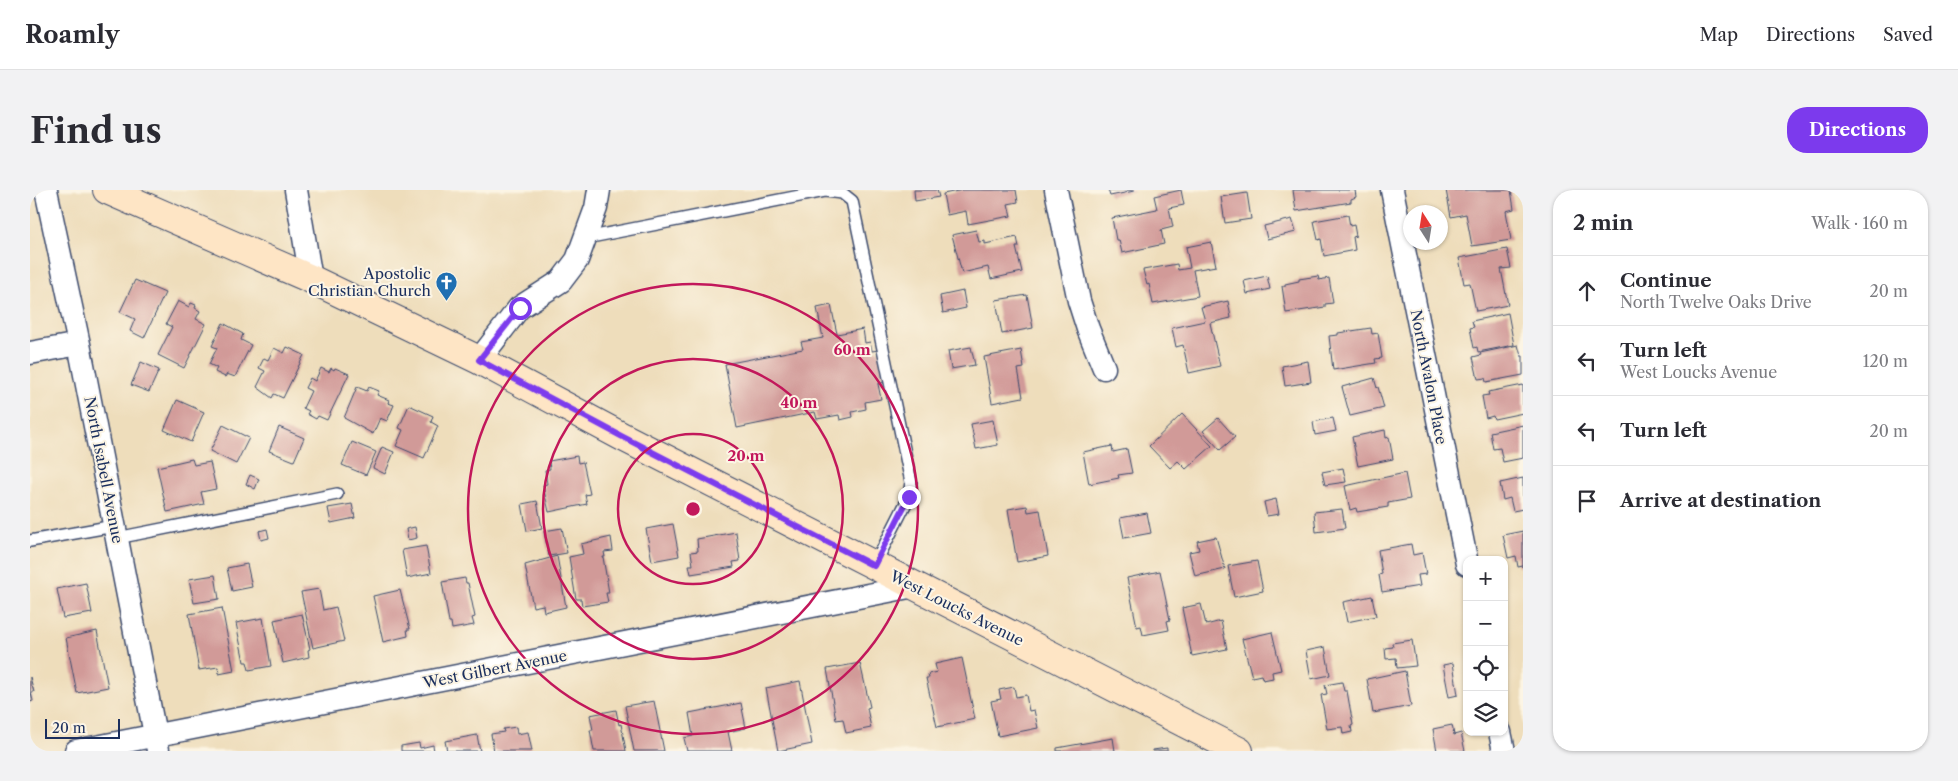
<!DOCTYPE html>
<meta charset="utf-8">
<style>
:root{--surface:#fff;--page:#f2f2f3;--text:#2b2b33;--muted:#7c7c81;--line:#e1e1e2;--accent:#7c3aed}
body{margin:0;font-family:"Libre Caslon Text",serif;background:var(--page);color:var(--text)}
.controls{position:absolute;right:15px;bottom:15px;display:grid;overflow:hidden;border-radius:10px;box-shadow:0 1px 4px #0004}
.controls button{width:45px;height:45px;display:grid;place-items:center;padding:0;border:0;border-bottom:1px solid var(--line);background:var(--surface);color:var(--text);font:25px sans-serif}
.compass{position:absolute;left:1373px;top:15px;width:45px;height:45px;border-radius:50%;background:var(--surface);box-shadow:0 1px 4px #0004;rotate:348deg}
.scale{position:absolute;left:15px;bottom:12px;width:75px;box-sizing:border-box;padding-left:5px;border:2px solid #1b2f5e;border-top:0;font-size:14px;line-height:18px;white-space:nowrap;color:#1b2f5e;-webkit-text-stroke:4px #fcf5e5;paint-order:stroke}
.stop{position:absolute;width:15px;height:15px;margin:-11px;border:4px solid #7c3aed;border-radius:50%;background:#fff}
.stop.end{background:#7c3aed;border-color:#fff;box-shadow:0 1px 5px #0008}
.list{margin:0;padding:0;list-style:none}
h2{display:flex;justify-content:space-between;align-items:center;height:65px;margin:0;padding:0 20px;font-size:21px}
h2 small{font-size:16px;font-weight:400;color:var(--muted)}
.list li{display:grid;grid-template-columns:32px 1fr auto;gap:15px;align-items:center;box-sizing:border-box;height:70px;padding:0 20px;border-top:1px solid var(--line)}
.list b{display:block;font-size:19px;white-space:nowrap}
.list p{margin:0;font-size:16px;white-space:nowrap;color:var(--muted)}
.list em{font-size:16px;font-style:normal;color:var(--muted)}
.icon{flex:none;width:28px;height:28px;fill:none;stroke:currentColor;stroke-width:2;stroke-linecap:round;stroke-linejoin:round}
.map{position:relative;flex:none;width:1493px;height:561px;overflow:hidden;border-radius:20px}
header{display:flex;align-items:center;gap:30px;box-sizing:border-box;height:70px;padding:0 25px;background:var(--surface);border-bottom:1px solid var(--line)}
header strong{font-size:24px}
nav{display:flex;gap:28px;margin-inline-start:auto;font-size:18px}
.intro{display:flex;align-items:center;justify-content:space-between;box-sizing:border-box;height:120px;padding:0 30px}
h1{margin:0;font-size:35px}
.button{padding:12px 22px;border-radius:20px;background:var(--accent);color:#fff;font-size:18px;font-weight:700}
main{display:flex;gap:30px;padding:0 30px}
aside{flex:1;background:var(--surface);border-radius:20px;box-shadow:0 1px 4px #0004}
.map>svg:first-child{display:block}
.building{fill:#d19a98}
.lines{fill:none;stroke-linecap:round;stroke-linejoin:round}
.lane-casing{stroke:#3b496c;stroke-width:14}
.street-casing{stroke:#3b496c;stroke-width:25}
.secondary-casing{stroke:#3b496c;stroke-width:30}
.lane{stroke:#fff;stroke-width:11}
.street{stroke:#fff;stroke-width:22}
.secondary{stroke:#fee5c5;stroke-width:28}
.route{stroke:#7c3aed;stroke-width:6}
.ring{fill:none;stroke:#c2185b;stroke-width:2.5}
.labels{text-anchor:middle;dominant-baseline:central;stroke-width:4;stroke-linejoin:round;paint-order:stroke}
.poi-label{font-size:15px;fill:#1b2f5e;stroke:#fcf5e5;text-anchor:end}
.street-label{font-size:15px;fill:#1b2f5e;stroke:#fcf5e5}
.centre{fill:#c2185b;stroke:#fcf5e5;stroke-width:2.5}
.ring-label{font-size:15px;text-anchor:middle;font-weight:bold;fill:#c2185b;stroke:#fcf5e5;stroke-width:4;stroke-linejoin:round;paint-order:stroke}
</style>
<header>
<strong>Roamly</strong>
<nav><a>Map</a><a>Directions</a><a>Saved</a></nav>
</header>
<div class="intro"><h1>Find us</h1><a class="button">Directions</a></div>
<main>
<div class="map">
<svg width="1493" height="561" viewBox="0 0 1493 561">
<rect width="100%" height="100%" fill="#fcf5e5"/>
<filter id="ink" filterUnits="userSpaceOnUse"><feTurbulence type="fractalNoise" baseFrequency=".02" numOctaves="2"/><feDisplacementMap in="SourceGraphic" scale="10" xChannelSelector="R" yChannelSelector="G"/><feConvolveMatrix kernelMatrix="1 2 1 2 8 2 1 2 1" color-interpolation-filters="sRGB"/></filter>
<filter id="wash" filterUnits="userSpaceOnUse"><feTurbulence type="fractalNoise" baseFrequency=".0096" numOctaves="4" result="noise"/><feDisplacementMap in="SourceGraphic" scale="20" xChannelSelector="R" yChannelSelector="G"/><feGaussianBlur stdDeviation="1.12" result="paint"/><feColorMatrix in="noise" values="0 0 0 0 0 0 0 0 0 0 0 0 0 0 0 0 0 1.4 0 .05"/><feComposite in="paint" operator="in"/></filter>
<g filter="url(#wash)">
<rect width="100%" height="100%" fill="#edb"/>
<g id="blocks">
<path class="building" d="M 884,0 L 907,0 L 909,7 L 885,11 Z
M 933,0 L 986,0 L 988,12 L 978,14 L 981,26 L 938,34 L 936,21 L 917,25 L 913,4 Z
M 1078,0 L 1104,0 L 1104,1 L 1080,6 Z
M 1151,0 L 1154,15 L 1139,18 L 1143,37 L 1131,40 L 1134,54 L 1092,63 L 1089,50 L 1086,50 L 1082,28 L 1127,19 L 1124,6 Z
M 1263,0 L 1325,0 L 1326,7 L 1321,9 L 1321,12 L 1266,21 Z
M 1416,0 L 1481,0 L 1484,19 L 1476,21 L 1481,50 L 1442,56 L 1436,24 L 1421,27 Z
M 1217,3 L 1221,29 L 1195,33 L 1191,7 Z
M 1318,25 L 1320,36 L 1324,35 L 1326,46 L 1323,47 L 1325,60 L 1294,66 L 1291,49 L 1288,50 L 1284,31 Z
M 1262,29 L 1266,42 L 1237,49 L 1234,36 Z
M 946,40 L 949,52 L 955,51 L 955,54 L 987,47 L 989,57 L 986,57 L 992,82 L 961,89 L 958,77 L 932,83 L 922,45 Z
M 1181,52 L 1186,76 L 1163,80 L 1168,106 L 1123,114 L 1119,94 L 1117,95 L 1113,80 L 1147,74 L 1148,80 L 1160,78 L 1156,57 Z
M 1477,59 L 1481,78 L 1471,79 L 1478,115 L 1446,121 L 1440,93 L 1434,94 L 1429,68 Z
M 1237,86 L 1240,99 L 1217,104 L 1214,91 Z
M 1288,86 L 1289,90 L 1299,88 L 1303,113 L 1295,114 L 1295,117 L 1256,123 L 1252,96 L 1255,96 L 1255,94 L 1269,91 L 1269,89 Z
M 105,90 L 135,103 L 114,148 L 100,141 L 105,129 L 90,122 Z
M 933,101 L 936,118 L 913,123 L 910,106 Z
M 997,105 L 1003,138 L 972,144 L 966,110 Z
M 148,111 L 159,117 L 161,113 L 166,115 L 165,118 L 170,121 L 166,129 L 176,134 L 154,178 L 128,165 L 142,137 L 136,134 Z
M 1198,111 L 1201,128 L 1180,133 L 1190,176 L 1159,183 L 1153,155 L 1146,157 L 1142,138 L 1175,131 L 1171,117 Z
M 801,115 L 807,144 L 833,139 L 835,153 L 840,152 L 842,161 L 848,160 L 855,192 L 848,194 L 851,209 L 835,212 L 836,219 L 822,222 L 823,227 L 810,230 L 809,225 L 787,229 L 785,222 L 707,238 L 695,174 L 773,159 L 771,152 L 793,148 L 787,118 Z
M 1478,123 L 1484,155 L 1448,162 L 1447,157 L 1444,158 L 1440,138 L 1444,137 L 1442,131 Z
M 193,133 L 213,144 L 211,150 L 221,155 L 205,187 L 197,184 L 195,187 L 185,182 L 187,178 L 179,174 L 187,158 L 182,156 Z
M 1341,138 L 1342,144 L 1348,143 L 1352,168 L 1345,169 L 1346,173 L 1303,180 L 1299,146 L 1308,145 L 1308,143 Z
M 1488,155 L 1491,166 L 1493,166 L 1493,185 L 1456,192 L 1455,188 L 1448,189 L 1443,167 L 1451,165 L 1450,163 Z
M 257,157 L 274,165 L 253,208 L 244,204 L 242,208 L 227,197 L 235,181 L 229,178 L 234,168 L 238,170 L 244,158 L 254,163 Z
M 941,157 L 945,175 L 921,179 L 918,161 Z
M 991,160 L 994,178 L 988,179 L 993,207 L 962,213 L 954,167 Z
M 1278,171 L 1281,192 L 1255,196 L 1252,176 Z
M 111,172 L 129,180 L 119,202 L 101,195 Z
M 291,178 L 299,182 L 301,178 L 304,180 L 305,178 L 319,184 L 297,230 L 288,226 L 286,229 L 277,224 L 279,221 L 273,218 L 281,201 L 275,198 L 280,188 L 285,191 Z
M 1344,188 L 1347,198 L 1348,197 L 1354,218 L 1320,226 L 1312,197 Z
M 1493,195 L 1493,223 L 1464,229 L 1463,226 L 1456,228 L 1452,206 L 1459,205 L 1458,202 Z
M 327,197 L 337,201 L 339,197 L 349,201 L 347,205 L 359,210 L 358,213 L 364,215 L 357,231 L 350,228 L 343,244 L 314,228 Z
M 147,210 L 174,222 L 161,252 L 134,240 Z
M 379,215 L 403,226 L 401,232 L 408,236 L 394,268 L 366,256 L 373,240 L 369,238 Z
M 1152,224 L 1182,256 L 1156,279 L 1148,271 L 1140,278 L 1119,256 Z
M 1188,228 L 1205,247 L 1190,260 L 1173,241 Z
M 1303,228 L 1306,241 L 1285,245 L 1283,232 Z
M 963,230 L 968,255 L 946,259 L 941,234 Z
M 193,235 L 219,248 L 206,274 L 180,261 Z
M 1493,235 L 1493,268 L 1473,272 L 1470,258 L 1463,259 L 1460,242 Z
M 249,237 L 274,248 L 264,271 L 239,261 Z
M 1355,240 L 1356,248 L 1359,247 L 1363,269 L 1328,276 L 1322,247 Z
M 322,252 L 346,262 L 336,285 L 312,275 Z
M 1082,256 L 1083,262 L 1097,259 L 1102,283 L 1088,285 L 1089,288 L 1059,294 L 1053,262 Z
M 352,257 L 364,262 L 355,284 L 343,278 Z
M 547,266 L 548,273 L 553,272 L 560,304 L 555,305 L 557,314 L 519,322 L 513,295 L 517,294 L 515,280 L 520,279 L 519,271 Z
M 162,269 L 164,275 L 180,272 L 186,299 L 171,302 L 174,314 L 137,322 L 127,277 Z
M 1313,278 L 1316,292 L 1295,295 L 1292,282 Z
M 1375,283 L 1380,309 L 1358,313 L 1358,317 L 1327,322 L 1326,318 L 1320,320 L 1315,296 Z
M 220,285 L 229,289 L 225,299 L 216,294 Z
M 1493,288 L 1493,319 L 1483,321 L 1480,308 L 1473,310 L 1470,293 Z
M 1246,309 L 1249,324 L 1237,326 L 1234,312 Z
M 507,311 L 512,338 L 497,341 L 492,314 Z
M 322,314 L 325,328 L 301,333 L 298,318 Z
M 997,316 L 998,322 L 1010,320 L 1018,366 L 987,372 L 978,319 Z
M 1312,319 L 1315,338 L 1286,342 L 1284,322 Z
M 1117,323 L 1121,343 L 1094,348 L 1090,328 Z
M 643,334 L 649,366 L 622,371 L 616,339 Z
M 385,337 L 387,348 L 378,350 L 376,339 Z
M 532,338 L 537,363 L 519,366 L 514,341 Z
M 237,339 L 239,348 L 231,350 L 229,341 Z
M 1493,341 L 1493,376 L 1488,377 L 1486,366 L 1478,368 L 1473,345 Z
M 706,342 L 710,371 L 703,372 L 704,377 L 661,384 L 659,375 L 663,375 L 661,362 L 668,361 L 667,349 Z
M 581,347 L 583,361 L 574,362 L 575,367 L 573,367 L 579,403 L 576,403 L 578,412 L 552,416 L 551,409 L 546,409 L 539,367 L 553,364 L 551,354 Z
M 1186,347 L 1195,379 L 1165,386 L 1159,362 L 1169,360 L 1167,351 Z
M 1381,354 L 1383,365 L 1392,363 L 1396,384 L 1388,385 L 1390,396 L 1352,402 L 1349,385 L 1352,384 L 1348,360 Z
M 396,356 L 401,383 L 377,388 L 372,360 Z
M 527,366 L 536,417 L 514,422 L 513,415 L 503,417 L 495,375 Z
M 1227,371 L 1233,401 L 1204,407 L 1198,376 Z
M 217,374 L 222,397 L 202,401 L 197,378 Z
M 1130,381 L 1140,430 L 1137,431 L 1139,440 L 1113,445 L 1111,436 L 1107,437 L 1097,388 Z
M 185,385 L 189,409 L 164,413 L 159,389 Z
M 435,388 L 436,393 L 438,393 L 445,427 L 442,428 L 444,435 L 422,439 L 421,432 L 419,432 L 412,392 Z
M 56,393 L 62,423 L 33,428 L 27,399 Z
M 289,399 L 293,420 L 306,417 L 314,451 L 283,458 L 271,402 Z
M 370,400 L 380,439 L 377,439 L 378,446 L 353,452 L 343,406 Z
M 1342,406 L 1346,426 L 1317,432 L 1313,412 Z
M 1171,414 L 1176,435 L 1191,431 L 1197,459 L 1162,466 L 1152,418 Z
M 192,418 L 204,481 L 189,484 L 188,477 L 169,480 L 159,424 Z
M 272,424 L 280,459 L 278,460 L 279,467 L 253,473 L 244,430 Z
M 233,428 L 241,476 L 219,480 L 217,472 L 214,472 L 206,433 Z
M 67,441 L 78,497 L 47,503 L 36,448 Z
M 1242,442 L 1251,480 L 1242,482 L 1243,488 L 1233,490 L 1231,485 L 1222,487 L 1212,449 Z
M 1382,450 L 1386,476 L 1367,478 L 1366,468 L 1356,469 L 1355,458 L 1363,457 L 1362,453 Z
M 1295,457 L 1300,485 L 1281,489 L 1276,461 Z
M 932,468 L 945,529 L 907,537 L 896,488 L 899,488 L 898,484 L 907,482 L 905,474 Z
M 830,473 L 840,517 L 837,518 L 841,538 L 816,543 L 813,529 L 806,530 L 797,479 Z
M 1423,473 L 1428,505 L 1419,507 L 1413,475 Z
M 1375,481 L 1381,516 L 1343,523 L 1337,489 Z
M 0,487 L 4,502 L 1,502 L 3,511 L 0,512 Z
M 770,491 L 782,554 L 748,561 L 736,498 Z
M 1312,492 L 1314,501 L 1317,501 L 1323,535 L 1321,536 L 1322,542 L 1313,544 L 1312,537 L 1297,539 L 1291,505 L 1297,504 L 1295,495 Z
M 984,497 L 986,507 L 996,505 L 999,521 L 1004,520 L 1008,538 L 968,546 L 961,511 L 971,509 L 969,500 Z
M 624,511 L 634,561 L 604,561 L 595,516 Z
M 711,513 L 716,538 L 698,542 L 702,561 L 657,561 L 654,548 L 663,546 L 659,523 Z
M 586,520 L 589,535 L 591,534 L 596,561 L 564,561 L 560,540 L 563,540 L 560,525 Z
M 1422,535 L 1424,545 L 1431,543 L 1435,561 L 1407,561 L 1403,539 Z
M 486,537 L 487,544 L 498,542 L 502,561 L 464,561 L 461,544 L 474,542 L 473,539 Z
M 447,545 L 450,561 L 417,561 L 415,551 Z
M 1083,548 L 1085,561 L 1027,561 L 1027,558 Z
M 389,553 L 390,558 L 403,555 L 404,561 L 371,561 L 371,556 Z
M 1137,558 L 1137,561 L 1123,561 L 1123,560 Z"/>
</g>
</g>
<g filter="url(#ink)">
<use href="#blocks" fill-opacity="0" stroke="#3b496c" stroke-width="1"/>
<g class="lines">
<defs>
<path id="lane" d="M 556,48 L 795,1 L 812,3 L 822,11 L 881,292 L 879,307 L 844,376
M 87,348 L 307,304
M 0,351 L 84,336"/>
<path id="street" d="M 16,0 L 49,154 L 128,560
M 266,0 L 281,89
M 1026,0 L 1049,111 L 1058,139 L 1074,178
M 1362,0 L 1437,374
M 0,163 L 49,154
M 449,170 L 489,118 L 531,91 L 547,70 L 566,18 L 569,0
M 1470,542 L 1474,561
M 46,561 L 884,396"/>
<path id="secondary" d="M 77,0 L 281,89 L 449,170 L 591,246 L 1209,561"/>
</defs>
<use href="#lane" class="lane-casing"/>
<use href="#street" class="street-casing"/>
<use href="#secondary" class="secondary-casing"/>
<use href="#lane" class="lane"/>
<use href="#street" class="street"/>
<use href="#secondary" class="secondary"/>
</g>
</g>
<g class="lines" filter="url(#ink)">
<path class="route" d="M 490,118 L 449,170 L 591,246 L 844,376 L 879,307"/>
</g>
<g class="ring">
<circle cx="663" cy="319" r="75"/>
<circle cx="663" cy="319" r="150"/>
<circle cx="663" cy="319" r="225"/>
</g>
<defs>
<symbol id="church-pin" viewBox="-11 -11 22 30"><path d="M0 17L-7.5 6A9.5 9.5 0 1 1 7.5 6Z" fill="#1f6fb2" stroke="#fcf5e5"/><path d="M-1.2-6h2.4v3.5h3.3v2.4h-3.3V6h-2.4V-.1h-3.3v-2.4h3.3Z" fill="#fff"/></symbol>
</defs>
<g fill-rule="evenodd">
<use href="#church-pin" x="404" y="80" width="25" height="34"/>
</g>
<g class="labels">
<g class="poi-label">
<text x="401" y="83">Apostolic<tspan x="401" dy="17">Christian Church</tspan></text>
</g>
<g class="street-label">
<text transform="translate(1399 187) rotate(79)">North Avalon Place</text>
<text transform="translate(74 280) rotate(79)">North Isabell Avenue</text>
<text transform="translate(927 418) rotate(27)">West Loucks Avenue</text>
<text transform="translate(465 479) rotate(-11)">West Gilbert Avenue</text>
</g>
</g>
<circle cx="663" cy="319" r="8" class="centre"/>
<g class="ring-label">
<text x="822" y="165">60 m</text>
<text x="769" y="218">40 m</text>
<text x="716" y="271">20 m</text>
</g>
</svg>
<div class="controls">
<button>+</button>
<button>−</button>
<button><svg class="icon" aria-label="locate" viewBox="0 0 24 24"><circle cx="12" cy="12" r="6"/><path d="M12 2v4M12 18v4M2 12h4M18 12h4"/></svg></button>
<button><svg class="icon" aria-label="layers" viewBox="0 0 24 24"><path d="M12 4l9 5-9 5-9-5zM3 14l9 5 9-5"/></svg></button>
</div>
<svg class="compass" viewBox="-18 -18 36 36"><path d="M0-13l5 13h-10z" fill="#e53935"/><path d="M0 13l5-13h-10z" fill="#7c7c81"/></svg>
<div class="scale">20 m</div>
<div class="stop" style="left:490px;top:118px"></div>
<div class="stop end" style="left:879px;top:307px"></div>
</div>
<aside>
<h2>2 min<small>Walk · 160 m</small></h2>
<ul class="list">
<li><svg class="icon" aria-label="ahead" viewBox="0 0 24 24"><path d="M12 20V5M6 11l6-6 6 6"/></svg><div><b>Continue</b><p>North Twelve Oaks Drive</p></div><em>20 m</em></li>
<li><svg class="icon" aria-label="left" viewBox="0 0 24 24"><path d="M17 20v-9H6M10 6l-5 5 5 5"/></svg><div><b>Turn left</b><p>West Loucks Avenue</p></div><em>120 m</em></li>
<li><svg class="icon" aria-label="left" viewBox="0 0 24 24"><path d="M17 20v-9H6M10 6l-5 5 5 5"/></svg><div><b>Turn left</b></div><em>20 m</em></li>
<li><svg class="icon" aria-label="arrive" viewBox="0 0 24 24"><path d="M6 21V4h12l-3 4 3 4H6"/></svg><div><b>Arrive at destination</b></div></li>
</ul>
</aside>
</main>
